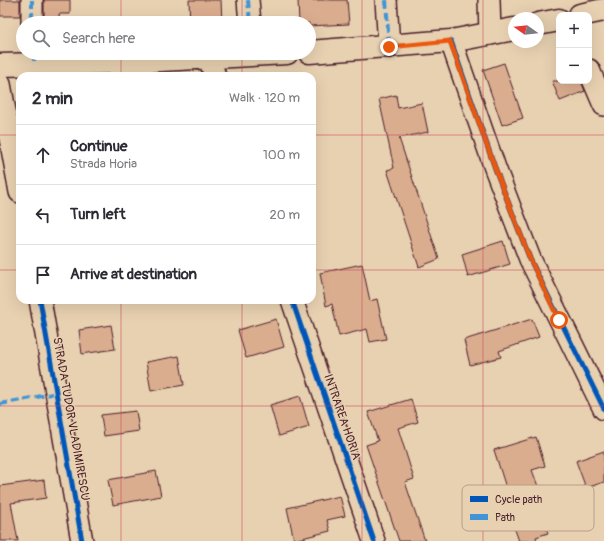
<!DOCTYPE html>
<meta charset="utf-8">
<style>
:root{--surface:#fff;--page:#f2f2f3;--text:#2b2b33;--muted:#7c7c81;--line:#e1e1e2}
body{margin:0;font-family:Pangolin,sans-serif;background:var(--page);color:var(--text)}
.controls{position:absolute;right:12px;top:12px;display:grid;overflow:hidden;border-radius:8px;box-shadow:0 4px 16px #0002}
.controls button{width:36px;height:36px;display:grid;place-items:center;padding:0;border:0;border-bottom:1px solid var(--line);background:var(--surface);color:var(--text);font:20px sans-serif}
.compass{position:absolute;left:508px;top:12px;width:36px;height:36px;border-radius:50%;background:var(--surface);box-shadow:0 4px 16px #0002;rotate:285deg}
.stop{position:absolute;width:12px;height:12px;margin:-9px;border:3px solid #ea580c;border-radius:50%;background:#fff}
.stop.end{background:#ea580c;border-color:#fff;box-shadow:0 1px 4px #0008}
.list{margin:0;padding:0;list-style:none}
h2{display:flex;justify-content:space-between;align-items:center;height:52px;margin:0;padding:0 16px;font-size:17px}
h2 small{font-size:13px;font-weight:400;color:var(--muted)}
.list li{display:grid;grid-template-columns:26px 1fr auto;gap:12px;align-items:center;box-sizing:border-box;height:60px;padding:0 16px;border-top:1px solid var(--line)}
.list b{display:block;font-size:15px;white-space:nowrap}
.list p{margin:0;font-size:13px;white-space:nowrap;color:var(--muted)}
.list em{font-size:13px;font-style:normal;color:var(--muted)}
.icon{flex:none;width:22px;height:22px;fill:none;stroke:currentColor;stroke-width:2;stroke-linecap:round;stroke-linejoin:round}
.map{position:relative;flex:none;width:604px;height:541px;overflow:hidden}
.search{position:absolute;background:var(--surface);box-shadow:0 4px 16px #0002;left:16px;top:16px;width:300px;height:44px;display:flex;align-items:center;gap:10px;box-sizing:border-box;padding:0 14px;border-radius:22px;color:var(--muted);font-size:15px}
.panel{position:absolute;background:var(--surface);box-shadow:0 4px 16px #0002;left:16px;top:72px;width:300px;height:232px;border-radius:12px}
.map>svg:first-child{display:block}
.building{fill:#dbad8f;stroke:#4a1f2b}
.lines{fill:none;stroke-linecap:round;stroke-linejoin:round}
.street-casing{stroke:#4a1f2b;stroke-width:24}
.secondary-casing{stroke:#4a1f2b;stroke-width:25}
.street{stroke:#e8d1b1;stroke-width:21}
.secondary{stroke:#e8d1b1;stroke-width:22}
.quiet{stroke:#4194d7;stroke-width:4;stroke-dasharray:8 4;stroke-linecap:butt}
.cycleway-casing{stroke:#e8d1b1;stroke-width:8}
.cycleway{stroke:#0057b8;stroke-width:5}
.route{stroke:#ea580c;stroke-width:5}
.grid{fill:none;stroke:#ca4759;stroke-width:1;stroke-opacity:0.55}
.labels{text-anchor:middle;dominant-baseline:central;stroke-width:3;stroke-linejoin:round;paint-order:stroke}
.street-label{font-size:12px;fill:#4a1f2b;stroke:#e8d1b1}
.key{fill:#e8d1b1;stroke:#b99c89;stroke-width:1}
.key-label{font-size:11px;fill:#4a1f2b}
</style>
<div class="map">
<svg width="604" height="541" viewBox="0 0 604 541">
<rect width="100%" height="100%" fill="#e8d1b1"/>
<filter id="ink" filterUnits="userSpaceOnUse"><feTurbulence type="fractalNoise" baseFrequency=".025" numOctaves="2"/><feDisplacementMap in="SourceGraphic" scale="8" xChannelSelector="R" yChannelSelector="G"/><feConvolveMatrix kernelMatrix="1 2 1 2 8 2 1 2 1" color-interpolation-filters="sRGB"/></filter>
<g filter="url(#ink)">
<path class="building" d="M 0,0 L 20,0 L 20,16 L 0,16 Z
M 44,0 L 70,0 L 70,14 L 59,14 L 60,23 L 44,23 Z
M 189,0 L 221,0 L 222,23 L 190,23 Z
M 298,0 L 347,0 L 349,24 L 309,26 L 309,23 L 299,23 Z
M 504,63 L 523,118 L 502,125 L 483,70 Z
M 552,81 L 581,81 L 585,91 L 560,101 Z
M 396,95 L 398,108 L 422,103 L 428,132 L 399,138 L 439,259 L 419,267 L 387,170 L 394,168 L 379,99 Z
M 503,241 L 510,264 L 468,277 L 462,254 Z
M 362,264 L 370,301 L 377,299 L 386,339 L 370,342 L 367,329 L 339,336 L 332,304 L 326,306 L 320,273 Z
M 276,319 L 284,347 L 246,358 L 238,330 Z
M 532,319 L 539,337 L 499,351 L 501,357 L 470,365 L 464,340 Z
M 111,325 L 115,349 L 82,354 L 79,330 Z
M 179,356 L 184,385 L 151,391 L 146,362 Z
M 300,396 L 309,427 L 279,436 L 270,405 Z
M 411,399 L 418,422 L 398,428 L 414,479 L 405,482 L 425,541 L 399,541 L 366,445 L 378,441 L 368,412 Z
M 136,411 L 139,431 L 104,436 L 101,415 Z
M 536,437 L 545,466 L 532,470 L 543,500 L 537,502 L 548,533 L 536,537 L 537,541 L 519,541 L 503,496 L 508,494 L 494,450 Z
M 604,451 L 604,482 L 586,488 L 576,461 Z
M 156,471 L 161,496 L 113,505 L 108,480 Z
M 44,480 L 46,498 L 11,503 L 18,541 L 0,541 L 0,486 Z
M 340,496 L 345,516 L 327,520 L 330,531 L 294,540 L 287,508 Z"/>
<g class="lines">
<defs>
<path id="street" d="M 32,0 L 32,23
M 248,0 L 250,23
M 386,0 L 389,47
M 489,0 L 490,34
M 451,41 L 495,168 L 530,259 L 604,409
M 209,58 L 215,76
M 589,70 L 604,105
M 0,84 L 20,192
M 40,300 L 82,541
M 292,300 L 374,541"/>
<path id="secondary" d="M 580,15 L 604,10
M 538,24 L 559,20
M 309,52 L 451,41 L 514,29
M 0,65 L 124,62 L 287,53"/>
</defs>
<use href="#street" class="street-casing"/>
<use href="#secondary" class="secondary-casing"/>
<use href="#street" class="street"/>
<use href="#secondary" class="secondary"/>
<path class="quiet" d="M 32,0 L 32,23
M 248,0 L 250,23
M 386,0 L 389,47
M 34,53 L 34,64
M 251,53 L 251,55
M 0,404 L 57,393"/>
<defs>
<path id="cycleway" d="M 451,41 L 495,168 L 530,259 L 604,409
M 40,300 L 82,541
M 292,300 L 374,541"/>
</defs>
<use href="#cycleway" class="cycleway-casing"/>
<use href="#cycleway" class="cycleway"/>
</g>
</g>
<g class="lines" filter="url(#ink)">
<path class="route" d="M 389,47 L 450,41 L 495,168 L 530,259 L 559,320"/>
</g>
<path class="grid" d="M 121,0 L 121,23M 242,0 L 242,23M 362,0 L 362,541M 483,0 L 483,541M 121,53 L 121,76M 242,53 L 242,76M 0,135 L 20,135M 312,135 L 604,135M 0,270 L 20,270M 312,270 L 604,270M 121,300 L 121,541M 242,300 L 242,541M 0,406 L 604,406"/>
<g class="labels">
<g class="street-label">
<text transform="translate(342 417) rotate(71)">INTRAREA HORIA</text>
<text transform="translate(71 419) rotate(80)">STRADA TUDOR VLADIMIRESCU</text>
</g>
</g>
<rect x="462" y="485" width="132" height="46" rx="6" class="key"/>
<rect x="470" y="496" width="18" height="6" fill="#0057b8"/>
<rect x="470" y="514" width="18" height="6" fill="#4194d7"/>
<g class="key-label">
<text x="495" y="503">Cycle path</text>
<text x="495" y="521">Path</text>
</g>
</svg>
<div class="controls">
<button>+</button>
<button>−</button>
</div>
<svg class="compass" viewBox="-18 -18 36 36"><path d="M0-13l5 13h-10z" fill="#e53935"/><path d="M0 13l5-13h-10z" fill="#7c7c81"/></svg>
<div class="stop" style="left:559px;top:320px"></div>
<div class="stop end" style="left:389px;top:47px"></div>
<div class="search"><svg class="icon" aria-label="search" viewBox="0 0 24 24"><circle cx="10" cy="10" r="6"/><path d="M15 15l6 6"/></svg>Search here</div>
<section class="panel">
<h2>2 min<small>Walk · 120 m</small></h2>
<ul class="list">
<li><svg class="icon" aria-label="ahead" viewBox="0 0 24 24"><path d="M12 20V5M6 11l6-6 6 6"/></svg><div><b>Continue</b><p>Strada Horia</p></div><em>100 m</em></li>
<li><svg class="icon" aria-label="left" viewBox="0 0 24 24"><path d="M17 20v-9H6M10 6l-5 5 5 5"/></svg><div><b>Turn left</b></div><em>20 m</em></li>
<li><svg class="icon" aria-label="arrive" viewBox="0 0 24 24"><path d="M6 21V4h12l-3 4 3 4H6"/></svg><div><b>Arrive at destination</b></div></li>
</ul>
</section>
</div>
